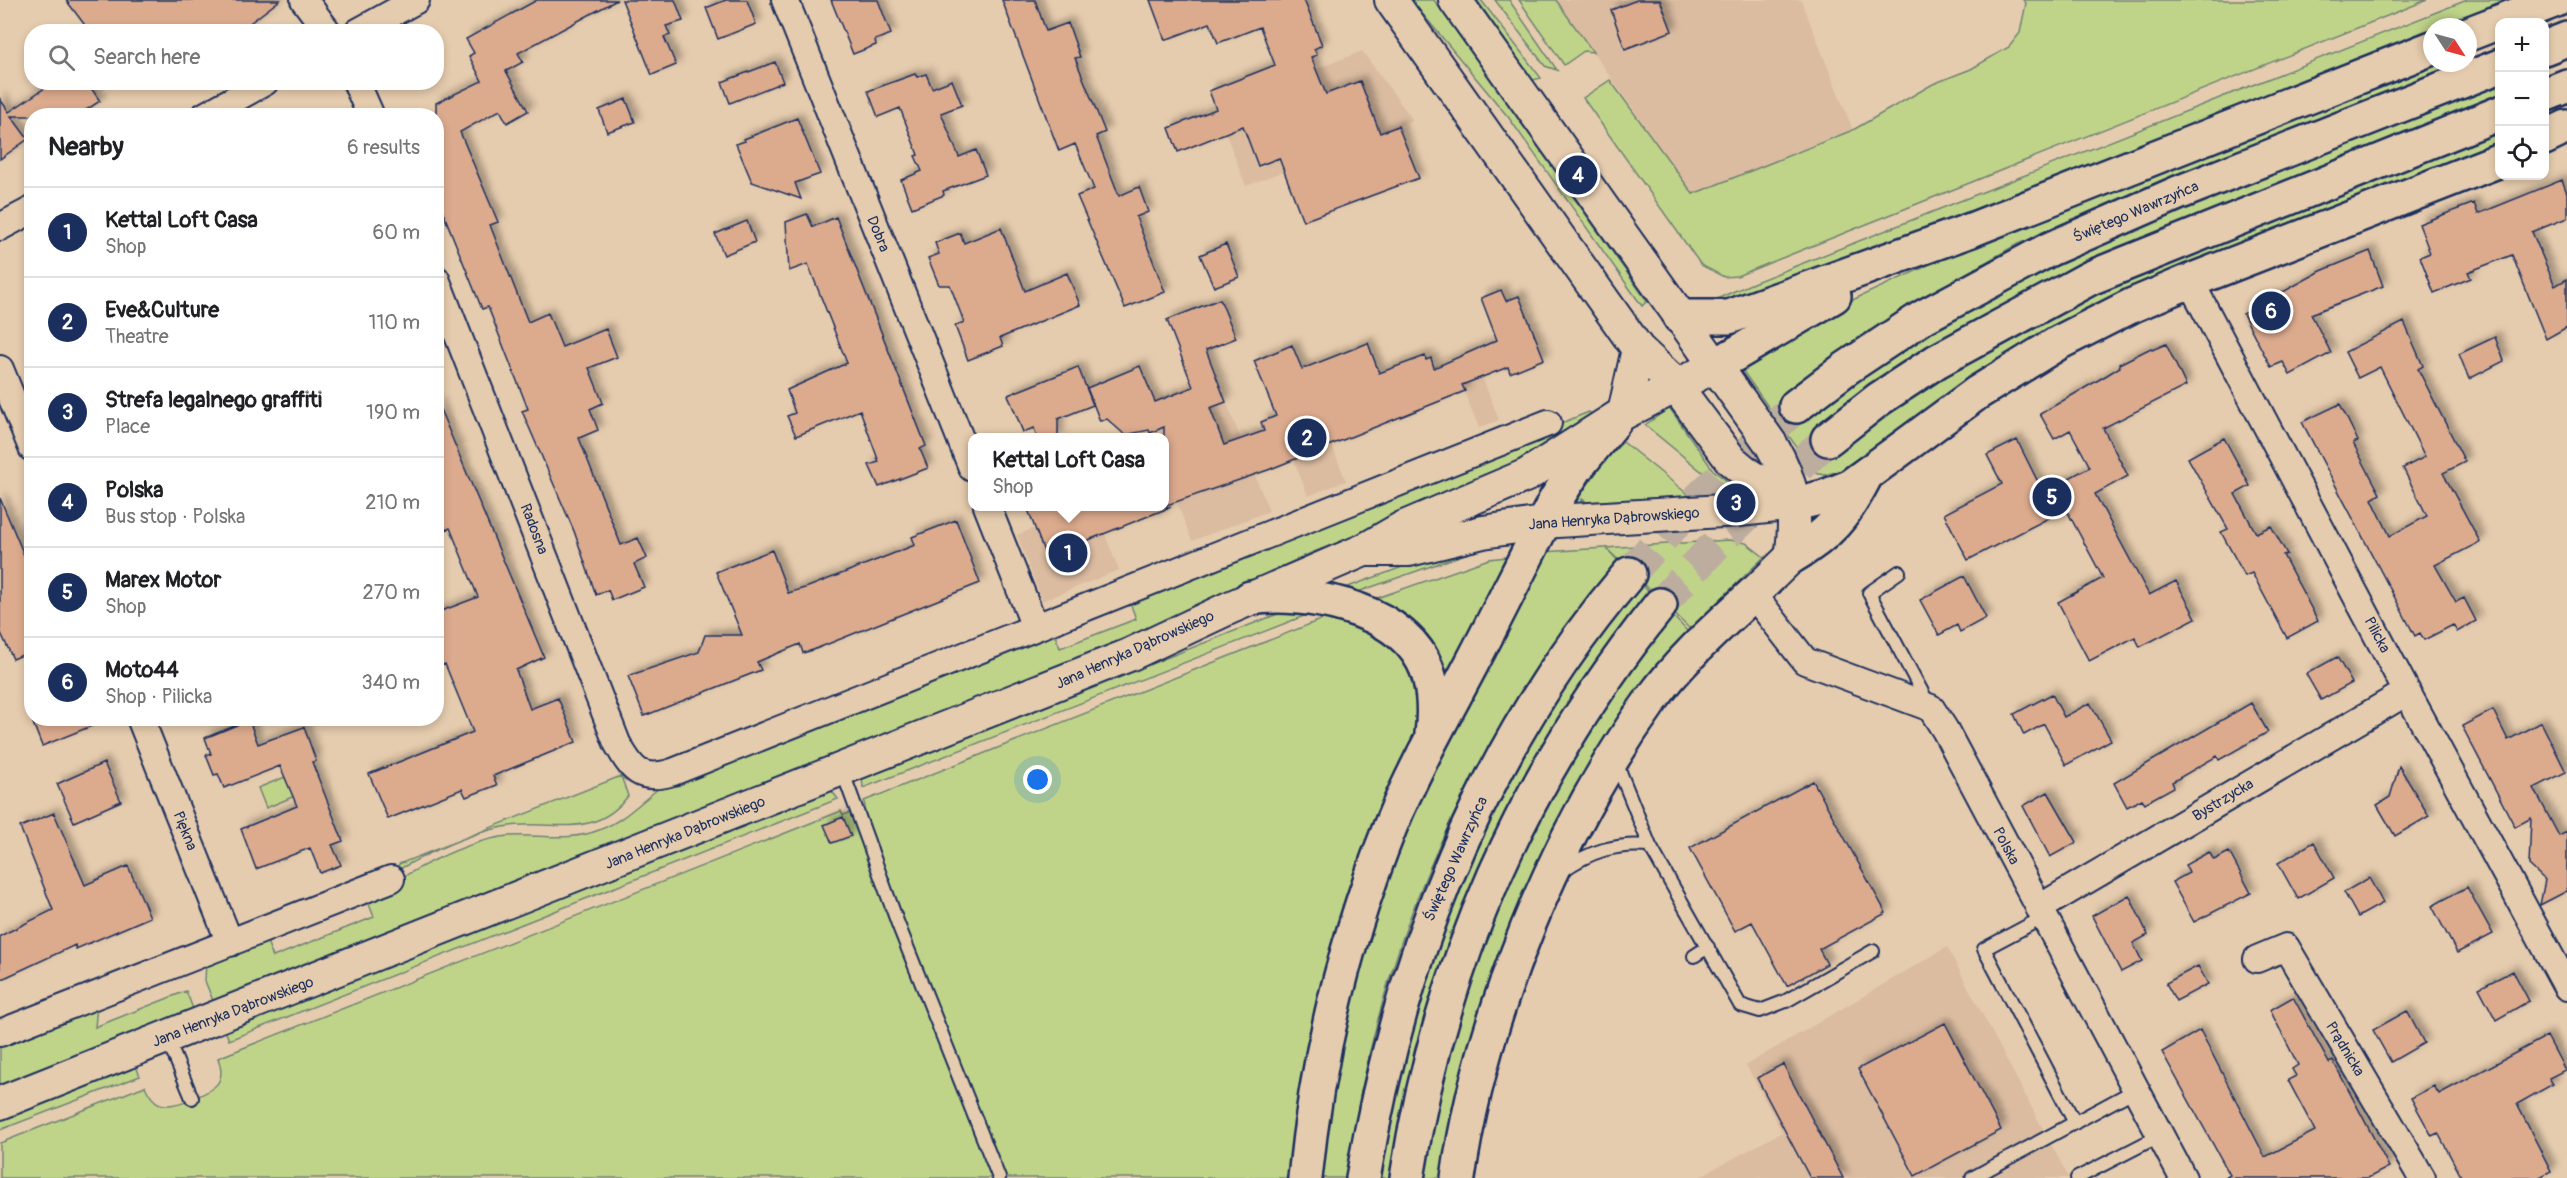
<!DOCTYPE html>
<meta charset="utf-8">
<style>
:root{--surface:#fff;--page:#f6f6f6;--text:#202124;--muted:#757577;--line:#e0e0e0;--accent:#1b2f5e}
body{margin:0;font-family:Pangolin,sans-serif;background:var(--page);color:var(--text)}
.controls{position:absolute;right:18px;top:18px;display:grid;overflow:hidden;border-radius:12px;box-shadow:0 3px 9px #0003}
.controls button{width:54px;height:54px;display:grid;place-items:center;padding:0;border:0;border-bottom:2px solid var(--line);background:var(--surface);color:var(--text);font:30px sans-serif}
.compass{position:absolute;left:2423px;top:18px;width:54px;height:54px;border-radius:50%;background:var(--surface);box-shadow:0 3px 9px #0003;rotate:126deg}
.you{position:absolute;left:1038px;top:780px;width:21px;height:21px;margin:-15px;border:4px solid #fff;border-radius:50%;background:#1a73e8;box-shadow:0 0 0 9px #1a73e833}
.badge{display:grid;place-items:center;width:39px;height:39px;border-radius:50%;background:var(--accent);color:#fff;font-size:20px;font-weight:700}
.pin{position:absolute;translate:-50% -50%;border:3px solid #fff;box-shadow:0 2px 6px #0006}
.popup{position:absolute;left:968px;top:433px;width:201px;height:78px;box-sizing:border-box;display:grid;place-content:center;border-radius:12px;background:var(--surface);filter:drop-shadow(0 2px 4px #0005);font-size:20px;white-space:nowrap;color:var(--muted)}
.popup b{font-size:22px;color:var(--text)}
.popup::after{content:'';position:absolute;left:50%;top:100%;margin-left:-12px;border:12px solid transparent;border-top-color:var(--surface)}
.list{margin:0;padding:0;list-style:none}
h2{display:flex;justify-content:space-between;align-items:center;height:78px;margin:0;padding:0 24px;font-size:26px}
h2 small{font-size:20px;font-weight:400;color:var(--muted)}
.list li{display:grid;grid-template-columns:39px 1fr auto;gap:18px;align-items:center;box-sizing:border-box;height:90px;padding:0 24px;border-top:2px solid var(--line)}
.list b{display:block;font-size:22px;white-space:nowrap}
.list p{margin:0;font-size:20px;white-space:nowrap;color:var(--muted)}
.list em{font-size:20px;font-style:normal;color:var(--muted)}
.icon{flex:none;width:33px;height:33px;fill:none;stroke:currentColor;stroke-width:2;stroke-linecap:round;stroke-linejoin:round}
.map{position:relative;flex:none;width:2567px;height:1178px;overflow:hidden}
.search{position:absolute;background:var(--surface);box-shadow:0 3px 9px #0003;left:24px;top:24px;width:420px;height:66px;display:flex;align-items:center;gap:15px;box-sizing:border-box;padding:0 21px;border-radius:24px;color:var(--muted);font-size:22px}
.panel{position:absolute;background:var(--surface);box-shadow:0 3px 9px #0003;left:24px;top:108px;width:420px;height:618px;border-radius:24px}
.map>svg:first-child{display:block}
.built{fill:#dbbca1}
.green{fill:#c0d489;stroke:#6e8274;stroke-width:1.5}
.building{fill:#dcab8e;stroke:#1b2f5e;stroke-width:1.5;filter:url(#shadow)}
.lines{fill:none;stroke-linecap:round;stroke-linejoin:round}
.secondary-tunnel{stroke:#bdad9e;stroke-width:33;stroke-dasharray:33 16;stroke-linecap:butt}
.service-casing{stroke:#1b2f5e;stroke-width:16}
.minor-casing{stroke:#1b2f5e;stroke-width:30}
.tertiary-casing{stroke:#1b2f5e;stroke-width:36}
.secondary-casing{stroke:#1b2f5e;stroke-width:38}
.service{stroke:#e6ccae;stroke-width:12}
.minor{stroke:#e6ccae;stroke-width:26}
.tertiary{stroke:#e6ccae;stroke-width:32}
.secondary{stroke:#e6ccae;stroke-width:33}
.labels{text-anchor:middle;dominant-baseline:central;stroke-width:6;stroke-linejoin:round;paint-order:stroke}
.street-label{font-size:15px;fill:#1b2f5e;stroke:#e6ccae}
</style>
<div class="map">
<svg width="2567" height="1178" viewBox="0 0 2567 1178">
<defs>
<filter id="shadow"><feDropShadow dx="5.5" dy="-5.5" stdDeviation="3" flood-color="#0004"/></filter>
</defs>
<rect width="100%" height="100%" fill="#e6ccae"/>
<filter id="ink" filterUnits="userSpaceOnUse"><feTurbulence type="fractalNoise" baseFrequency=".0167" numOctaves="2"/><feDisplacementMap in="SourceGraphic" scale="12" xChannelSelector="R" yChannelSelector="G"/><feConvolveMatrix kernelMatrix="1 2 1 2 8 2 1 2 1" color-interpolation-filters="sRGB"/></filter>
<g filter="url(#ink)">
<path class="built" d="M 1556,0 L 1801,0 L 1853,130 L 1693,194 Z
M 1362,51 L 1413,120 L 1246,186 L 1216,109 Z
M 1292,345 L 1346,481 L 1308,496 L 1254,361 Z
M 1472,351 L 1499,420 L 1479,428 L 1451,360 Z
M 1216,376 L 1269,511 L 1192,541 L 1164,470 L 1164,438 L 1151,437 L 1139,406 Z
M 1089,507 L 1094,507 L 1119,570 L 1042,601 L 1017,535 Z
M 1947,947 L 2069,1178 L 1697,1178 L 1782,1132 L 1746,1065 Z"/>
<path class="green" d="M 1411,0 L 1434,0 L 1647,301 L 1642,306 L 1509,118 Z
M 1477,0 L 1481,0 L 1541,78 L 1533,80 Z
M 1495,0 L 1509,0 L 1557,70 L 1545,66 Z
M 1519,0 L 1556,0 L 1593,52 L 1584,51 L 1564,65 Z
M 2023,0 L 2427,0 L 1737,276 L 1724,277 L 1701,265 L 1583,98 L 1610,80 L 1693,194 L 1853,130 L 1933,84 L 1971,69 L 2009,47 L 2020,33 L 2026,3 Z
M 2467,0 L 2512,0 L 2444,27 L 2432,27 L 2432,32 L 1756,300 L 1703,305 L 1753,283 Z
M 2435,63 L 2462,63 L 2226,155 L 2014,246 L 1911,305 L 1848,347 L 1795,407 L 1807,419 C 1844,390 1881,361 1921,337 C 2098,230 2307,159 2499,83 L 2499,96 L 2218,208 L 2040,285 L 1954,332 L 1855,396 L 1815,428 L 1827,440 L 1864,429 L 1968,359 L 2097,292 L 2499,131 L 2499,146 L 2004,358 L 1839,471 L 1825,475 L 1815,473 L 1740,367 L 1837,307 L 1925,267 L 1927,264 Z
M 1668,409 L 1671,410 L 1713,470 L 1742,493 L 1728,493 L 1645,425 Z
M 1589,412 L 1595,418 L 1501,479 L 1311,553 L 1101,651 L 214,1003 L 205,981 L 206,962 L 266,939 L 273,957 L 374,917 L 367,899 C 404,875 464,840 509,836 C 539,834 570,842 599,830 C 626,820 643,799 666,783 L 1052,627 L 1060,648 L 1136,619 L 1128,597 Z
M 1623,442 L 1690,496 L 1587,502 L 1582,499 L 1582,502 L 1575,503 L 1605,460 Z
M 1729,540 L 1746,543 L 1764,557 L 1690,629 L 1607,549 L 1620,563 C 1581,617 1539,670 1504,726 C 1418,860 1367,1021 1347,1178 L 1319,1178 C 1330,1076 1351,973 1386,876 C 1428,764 1489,659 1543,552 Z
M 1466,549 L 1468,553 L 1349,595 L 1334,592 L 1419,561 Z
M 1507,557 L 1444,679 L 1371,600 L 1489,559 Z
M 1641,584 L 1649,592 C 1569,697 1500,806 1454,930 L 1449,933 L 1451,937 C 1422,1016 1404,1095 1391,1178 L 1379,1178 L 1398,1073 L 1453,899 L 1505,789 L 1539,728 L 1577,668 Z
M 1302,609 L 1309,614 L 863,788 L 862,778 L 1275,615 Z
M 1338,613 L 1407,654 L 1424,714 L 1290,1178 L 0,1178 L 0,1143 L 145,1086 C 148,1093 152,1101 160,1104 C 172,1109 213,1093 219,1081 C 223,1073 220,1065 218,1058 L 841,811 L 843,815 L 865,807 L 864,801 Z
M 1672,615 L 1690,634 L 1620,724 L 1445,1178 L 1423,1178 L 1448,1048 L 1491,918 L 1539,817 L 1603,708 Z
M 295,773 L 302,793 L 266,808 L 258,788 Z
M 621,776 L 628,796 C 593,842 550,818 503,827 C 467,834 428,853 396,871 L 399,864 Z
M 831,790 L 838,799 L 229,1040 L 225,1030 Z
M 186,991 L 194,1011 L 0,1087 L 0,1044 L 97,1005 L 95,1027 Z
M 136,1066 L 140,1076 L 0,1130 L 0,1119 Z"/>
<path class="building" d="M 66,0 L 280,0 L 238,32 L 90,32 Z
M 537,0 L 617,0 L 518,53 L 523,62 L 506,71 L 528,111 L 507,123 L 500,110 L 460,132 L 498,222 L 490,225 L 528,322 L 548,313 L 562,347 L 606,329 L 617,357 L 589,368 L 603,403 L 590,409 L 598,430 L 579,438 L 621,545 L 638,538 L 647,558 L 634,564 L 644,587 L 612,600 L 608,590 L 596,595 L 574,531 L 522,411 L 528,409 L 488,307 L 482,309 L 436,195 L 436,103 L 482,81 L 469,56 L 474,53 L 466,39 Z
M 622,0 L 675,0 L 683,21 L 666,26 L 670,35 L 664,37 L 676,65 L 652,75 Z
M 726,0 L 747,0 L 756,24 L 718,39 L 706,8 Z
M 831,0 L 878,0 L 891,34 L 875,40 L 876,45 L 853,54 Z
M 1002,0 L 1035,0 L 1046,31 L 1068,23 L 1080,57 L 1075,58 L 1105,132 L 1096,136 L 1119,196 L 1139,187 L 1148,212 L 1136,217 L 1165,292 L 1125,308 L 1077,196 L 1094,189 L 1075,144 L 1059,151 Z
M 1150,0 L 1304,0 L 1322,45 L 1314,49 L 1317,55 L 1311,57 L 1326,94 L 1360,81 L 1380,133 L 1398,126 L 1419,178 L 1303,221 L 1279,158 L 1258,166 L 1243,126 L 1178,152 L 1169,128 L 1216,109 L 1209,91 L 1275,65 L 1260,27 L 1218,43 L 1210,23 L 1165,40 Z
M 1637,0 L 1660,0 L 1672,31 L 1625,49 L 1611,10 Z
M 775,62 L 783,82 L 730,103 L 722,82 Z
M 915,74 L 917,77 L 926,74 L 932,88 L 952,80 L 962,105 L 941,113 L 959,157 L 976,150 L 986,175 L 943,191 L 944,195 L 912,208 L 901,180 L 922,171 L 915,156 L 918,155 L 900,108 L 878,117 L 868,91 Z
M 54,82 L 87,82 L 100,101 L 77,116 L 11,116 L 28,139 L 0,159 L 0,99 L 9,112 Z
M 626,99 L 635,122 L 607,132 L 599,110 Z
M 797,118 L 820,174 L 795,183 L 801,199 L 752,182 L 736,144 L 745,141 L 744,139 Z
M 2562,180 L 2567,193 L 2567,218 L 2532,232 L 2555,286 L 2567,279 L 2567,327 L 2546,339 L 2512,255 L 2468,272 L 2471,278 L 2434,293 L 2420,257 L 2430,253 L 2419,224 L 2474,203 L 2478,214 Z
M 807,214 L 813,227 L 836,217 L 926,446 L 920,449 L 928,468 L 879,487 L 869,465 L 879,462 L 860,410 L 796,436 L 787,416 L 795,413 L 787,390 L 847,363 L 808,264 L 789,271 L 786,222 Z
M 747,221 L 755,242 L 724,255 L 715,234 Z
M 1001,228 L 1025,291 L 1067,273 L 1080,305 L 1000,338 L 1003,346 L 968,360 L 955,326 L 964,322 L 950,285 L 939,285 L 928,258 L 939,254 L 935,243 L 960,233 L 964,243 Z
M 1226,244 L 1239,277 L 1214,287 L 1200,255 Z
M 2370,251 L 2383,286 L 2311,314 L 2331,353 L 2290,375 L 2283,362 L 2271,367 L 2243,314 L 2321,271 Z
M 1501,290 L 1506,301 L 1519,296 L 1544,359 L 1510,373 L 1508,367 L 1462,385 L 1465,391 L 1268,470 L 1164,506 L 1164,427 L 1150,433 L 1149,430 L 1125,435 L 1107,419 L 1100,421 L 1087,388 L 1140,366 L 1155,402 L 1193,387 L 1167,320 L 1220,299 L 1236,338 L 1206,350 L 1226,402 L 1210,408 L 1224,445 L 1264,431 L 1261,422 L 1276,416 L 1254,361 L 1292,345 L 1302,369 L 1368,343 L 1379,373 L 1425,356 L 1426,360 L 1431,358 L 1434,368 L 1497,340 L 1481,298 Z
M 2404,322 L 2423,366 L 2418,369 L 2465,462 L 2443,473 L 2480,542 L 2435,565 L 2456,602 L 2464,598 L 2476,621 L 2457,632 L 2453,625 L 2424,640 L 2420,633 L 2415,636 L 2302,422 L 2340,404 L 2358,441 L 2353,443 L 2380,494 L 2372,499 L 2390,536 L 2427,516 L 2403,468 L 2425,457 L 2380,367 L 2358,378 L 2345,352 Z
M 2495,337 L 2504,361 L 2469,379 L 2459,354 Z
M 2166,344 L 2186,386 L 2103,428 L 2128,476 L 2095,494 L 2149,595 L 2176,581 L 2196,618 L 2140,647 L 2135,637 L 2089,661 L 2058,602 L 2103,578 L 2066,509 L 1968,560 L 1944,514 L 2002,484 L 1987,455 L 2017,440 L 2043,492 L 2090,467 L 2070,430 L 2054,439 L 2040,414 L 2107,375 L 2120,367 L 2119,364 L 2151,348 L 2152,350 Z
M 1078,367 L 1093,405 L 1058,419 L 1058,438 L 1037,438 L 1034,428 L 1023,432 L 1008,395 Z
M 437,402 L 544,657 L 516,670 L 530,709 L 558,698 L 576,742 L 493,776 L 497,785 L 466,797 L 462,789 L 388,819 L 369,774 L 473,732 L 445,664 L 436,668 L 436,613 L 478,597 L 450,528 L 446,530 L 436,507 Z
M 2224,438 L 2250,486 L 2235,494 L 2256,533 L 2271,526 L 2287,554 L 2283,555 L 2318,621 L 2287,638 L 2252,573 L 2245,576 L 2221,532 L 2228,529 L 2188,458 Z
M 0,498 L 32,574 L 32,651 L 13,659 L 0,631 Z
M 1027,507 L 1171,507 L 1046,557 Z
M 956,520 L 980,583 L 813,650 L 803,653 L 800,644 L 757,662 L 761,670 L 644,716 L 628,676 L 699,652 L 705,635 L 742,635 L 716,572 L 772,550 L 788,593 L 808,587 L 915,545 L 912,537 Z
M 1964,576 L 1986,618 L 1960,632 L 1957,625 L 1939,635 L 1920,600 Z
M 2337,657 L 2352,683 L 2321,700 L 2306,674 Z
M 2052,694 L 2064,717 L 2090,703 L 2111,740 L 2066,765 L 2044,724 L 2024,735 L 2014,714 Z
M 2251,703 L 2268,732 L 2219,760 L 2217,756 L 2172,782 L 2174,787 L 2145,803 L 2142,799 L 2127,807 L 2114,783 Z
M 2493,710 L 2508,740 L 2541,722 L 2566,772 L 2534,788 L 2559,836 L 2567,832 L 2567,891 L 2540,905 L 2545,880 L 2529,865 L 2531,818 L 2515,827 L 2462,726 Z
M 31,718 L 109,718 L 109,719 L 42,746 Z
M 249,720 L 258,744 L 304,727 L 316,761 L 312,762 L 343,841 L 332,845 L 341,865 L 320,873 L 310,848 L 256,869 L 241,829 L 297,806 L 280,766 L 224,788 L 218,774 L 214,775 L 206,755 L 211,754 L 205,738 Z
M 104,763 L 121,801 L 74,822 L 57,784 Z
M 2399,766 L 2429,816 L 2395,836 L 2377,805 L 2390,797 Z
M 1813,781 L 1886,913 L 1819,949 L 1827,964 L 1787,986 L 1752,922 L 1735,931 L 1690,848 Z
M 2048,792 L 2077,842 L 2050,857 L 2023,806 Z
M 54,813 L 85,885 L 128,866 L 150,917 L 76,949 L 75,945 L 0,980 L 0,936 L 53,910 L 20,827 Z
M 843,817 L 851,836 L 832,843 L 824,825 Z
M 2314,842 L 2334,878 L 2298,899 L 2278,863 Z
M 2209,852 L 2214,860 L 2229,852 L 2251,893 L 2194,922 L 2172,882 L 2189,873 L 2185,865 Z
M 2369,878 L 2383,903 L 2358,917 L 2344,892 Z
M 2467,887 L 2493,934 L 2457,953 L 2432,906 Z
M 2129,895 L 2148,935 L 2133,943 L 2142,961 L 2121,972 L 2092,916 Z
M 2198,966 L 2208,984 L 2176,1001 L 2166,983 Z
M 2513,971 L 2529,1001 L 2496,1020 L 2479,988 Z
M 2293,997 L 2329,1063 L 2333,1061 L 2389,1167 L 2368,1178 L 2225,1178 L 2230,1175 L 2162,1052 L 2200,1030 L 2265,1157 L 2315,1131 L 2288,1080 L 2296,1076 L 2292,1069 L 2298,1065 L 2270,1010 Z
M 2407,1011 L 2424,1043 L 2391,1062 L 2373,1030 Z
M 1945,1023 L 2001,1130 L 1915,1176 L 1858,1069 Z
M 2547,1036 L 2565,1070 L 2549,1078 L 2553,1084 L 2517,1104 L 2551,1171 L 2538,1178 L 2462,1178 L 2438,1133 L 2432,1136 L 2411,1098 L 2434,1086 L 2439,1094 Z
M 1783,1064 L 1843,1178 L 1810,1178 L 1757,1078 Z"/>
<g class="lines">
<path class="secondary-tunnel" d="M 1629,574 L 1693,504 L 1796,406
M 1660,605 L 1722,538 L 1828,439"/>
<defs>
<path id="service" d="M 1899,572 L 1869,593 L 1929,705
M 1616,762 L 1650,846 L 1740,1005 L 1760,1011 L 1786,1001 L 1873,951
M 842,770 L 898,924 L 999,1178
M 1562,871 C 1590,851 1616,843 1650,846
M 2044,917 L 1984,949 L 2075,1123
M 1694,956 L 1708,947
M 167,1038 L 192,1098
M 1972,1178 L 2137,1089
M 2077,1178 L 2161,1135"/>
<path id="minor" d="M 304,0 L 328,32
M 785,0 L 972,468
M 358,32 L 416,0
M 356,82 L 371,116
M 204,116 L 265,82
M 0,227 L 32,210
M 436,279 L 617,743 C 632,770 640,782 673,772 L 1548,423
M 2190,281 L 2407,692 L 2567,987
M 0,369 L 32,448
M 987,506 L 1035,627
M 1753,594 L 1805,661 L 1931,708 L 1945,730 L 2183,1178
M 140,718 L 230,943
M 2039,908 L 2407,692
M 2257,959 L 2286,947 L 2422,1178
M 0,1033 L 391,879"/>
<path id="tertiary" d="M 1391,0 L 1638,349 L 1672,381 L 1731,460 L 1749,475 L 1795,504
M 1455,0 L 1771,444 C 1794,484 1798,512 1791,557 L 1753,594
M 1624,413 L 1638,349
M 1365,550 L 1409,550 L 1483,532 L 1557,521 L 1739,510 L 1795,504
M 0,1103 L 1129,655 L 1229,608 L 1364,550 L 1402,528 L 1527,475 L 1624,413 L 1715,366"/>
<path id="secondary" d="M 2468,34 L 2556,0
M 2544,48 L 2567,39
M 2544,95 L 2567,86
M 2544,138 L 2567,127
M 1680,317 L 1729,317 L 1971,230 L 2432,48
M 1715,366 L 1834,296
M 1796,406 L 1845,369 L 1923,317 L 2050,249 L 2178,193 L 2500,66
M 1828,439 L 1879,399 L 1937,361 L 2090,278 L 2500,113
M 1795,504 L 1824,497 L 1849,487 L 1977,393 L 2058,343 L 2133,305 L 2190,281 L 2500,160
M 1791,557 C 1829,535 1845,516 1865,477
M 1250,598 C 1305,590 1395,607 1423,661 C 1434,682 1435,711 1432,734
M 1305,1178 C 1317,1057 1345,940 1390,827 C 1413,771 1443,718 1471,665 C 1500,610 1527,554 1556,499 L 1577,467 L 1614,422
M 1363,1178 C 1400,957 1482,746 1629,574
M 1407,1178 C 1440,963 1524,775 1660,605
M 1458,1178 C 1481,1016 1556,832 1652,699 C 1681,659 1718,627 1753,594"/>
</defs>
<use href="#service" class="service-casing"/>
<use href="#minor" class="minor-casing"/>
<use href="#tertiary" class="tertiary-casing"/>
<use href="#secondary" class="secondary-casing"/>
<use href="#service" class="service"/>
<use href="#minor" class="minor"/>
<use href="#tertiary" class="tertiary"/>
<use href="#secondary" class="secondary"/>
</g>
</g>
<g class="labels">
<g class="street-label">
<text transform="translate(2136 212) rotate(-23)">Świętego Wawrzyńca</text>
<text transform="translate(878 234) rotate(68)">Dobra</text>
<text transform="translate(1614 519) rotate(-4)">Jana Henryka Dąbrowskiego</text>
<text transform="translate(534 529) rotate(69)">Radosna</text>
<text transform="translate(2377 635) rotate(62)">Pilicka</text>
<text transform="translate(1135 650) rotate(-24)">Jana Henryka Dąbrowskiego</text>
<text transform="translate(2223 800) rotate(-31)">Bystrzycka</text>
<text transform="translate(185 831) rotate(68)">Piękna</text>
<text transform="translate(685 833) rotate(-22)">Jana Henryka Dąbrowskiego</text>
<text transform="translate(2006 846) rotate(62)">Polska</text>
<text transform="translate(1456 859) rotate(-66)">Świętego Wawrzyńca</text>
<text transform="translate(233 1012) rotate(-21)">Jana Henryka Dąbrowskiego</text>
<text transform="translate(2345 1049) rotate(59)">Prądnicka</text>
</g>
</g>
</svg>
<div class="controls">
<button>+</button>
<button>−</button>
<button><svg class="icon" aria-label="locate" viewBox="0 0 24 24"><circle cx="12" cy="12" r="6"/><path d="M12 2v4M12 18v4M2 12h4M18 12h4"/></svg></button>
</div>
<svg class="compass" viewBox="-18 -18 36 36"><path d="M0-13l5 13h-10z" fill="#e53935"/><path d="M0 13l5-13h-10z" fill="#757577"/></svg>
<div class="you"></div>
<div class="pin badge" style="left:1068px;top:553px">1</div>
<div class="popup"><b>Kettal Loft Casa</b>Shop</div>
<div class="pin badge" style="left:1307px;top:438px">2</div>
<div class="pin badge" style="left:1736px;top:503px">3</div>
<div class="pin badge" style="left:1578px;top:175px">4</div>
<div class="pin badge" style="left:2052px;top:497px">5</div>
<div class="pin badge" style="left:2271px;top:311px">6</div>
<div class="search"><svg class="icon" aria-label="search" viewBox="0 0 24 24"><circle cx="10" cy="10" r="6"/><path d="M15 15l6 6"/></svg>Search here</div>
<section class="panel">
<h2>Nearby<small>6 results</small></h2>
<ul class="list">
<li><span class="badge">1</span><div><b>Kettal Loft Casa</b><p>Shop</p></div><em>60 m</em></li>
<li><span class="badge">2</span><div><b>Eve&amp;Culture</b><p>Theatre</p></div><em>110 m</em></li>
<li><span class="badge">3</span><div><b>Strefa legalnego graffiti</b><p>Place</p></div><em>190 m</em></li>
<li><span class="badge">4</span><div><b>Polska</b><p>Bus stop · Polska</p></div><em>210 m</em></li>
<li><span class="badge">5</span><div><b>Marex Motor</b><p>Shop</p></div><em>270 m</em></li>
<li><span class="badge">6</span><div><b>Moto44</b><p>Shop · Pilicka</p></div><em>340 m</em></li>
</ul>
</section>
</div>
